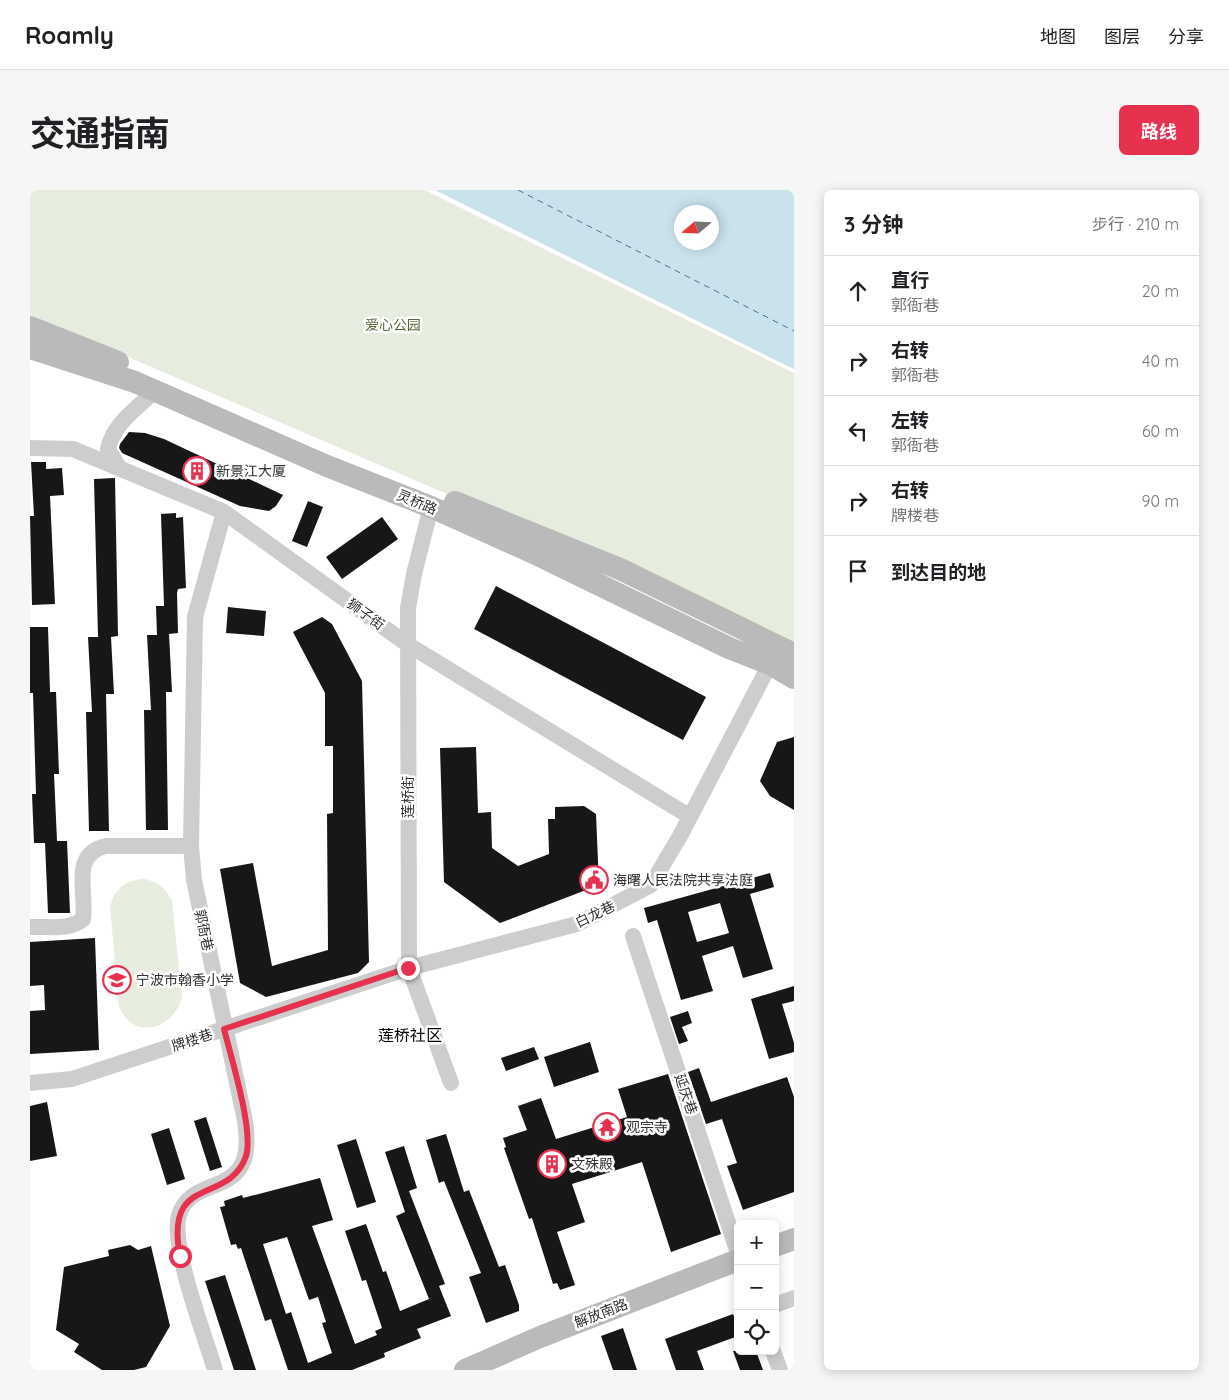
<!DOCTYPE html>
<html lang="zh">
<meta charset="utf-8">
<style>
:root{--surface:#fff;--page:#f6f6f6;--text:#202124;--muted:#757577;--line:#e0e0e0;--accent:#e6324f}
body{margin:0;font-family:Quicksand,"Noto Sans SC",sans-serif;background:var(--page);color:var(--text)}
.controls{position:absolute;right:15px;bottom:15px;display:grid;overflow:hidden;border-radius:8px;box-shadow:0 2px 12px #0003}
.controls button{width:45px;height:45px;display:grid;place-items:center;padding:0;border:0;border-bottom:1px solid var(--line);background:var(--surface);color:var(--text);font:25px sans-serif}
.compass{position:absolute;left:644px;top:15px;width:45px;height:45px;border-radius:50%;background:var(--surface);box-shadow:0 2px 12px #0003;rotate:251deg}
.stop{position:absolute;width:15px;height:15px;margin:-11px;border:4px solid #e6324f;border-radius:50%;background:#fff}
.stop.end{background:#e6324f;border-color:#fff;box-shadow:0 1px 5px #0008}
.list{margin:0;padding:0;list-style:none}
h2{display:flex;justify-content:space-between;align-items:center;height:65px;margin:0;padding:0 20px;font-size:21px}
h2 small{font-size:16px;font-weight:400;color:var(--muted)}
.list li{display:grid;grid-template-columns:32px 1fr auto;gap:15px;align-items:center;box-sizing:border-box;height:70px;padding:0 20px;border-top:1px solid var(--line)}
.list b{display:block;font-size:19px;white-space:nowrap}
.list p{margin:0;font-size:16px;white-space:nowrap;color:var(--muted)}
.list em{font-size:16px;font-style:normal;color:var(--muted)}
.icon{flex:none;width:28px;height:28px;fill:none;stroke:currentColor;stroke-width:2;stroke-linecap:round;stroke-linejoin:round}
.map{position:relative;flex:none;width:764px;height:1180px;overflow:hidden;border-radius:8px}
header{display:flex;align-items:center;gap:30px;box-sizing:border-box;height:70px;padding:0 25px;background:var(--surface);border-bottom:1px solid var(--line)}
header strong{font-size:24px}
nav{display:flex;gap:28px;margin-inline-start:auto;font-size:18px}
.intro{display:flex;align-items:center;justify-content:space-between;box-sizing:border-box;height:120px;padding:0 30px}
h1{margin:0;font-size:35px}
.button{padding:12px 22px;border-radius:8px;background:var(--accent);color:#fff;font-size:18px;font-weight:700}
main{display:flex;gap:30px;padding:0 30px}
aside{flex:1;background:var(--surface);border-radius:8px;box-shadow:0 2px 12px #0003}
.map>svg:first-child{display:block}
.green{fill:#e7edde}
.water{fill:#cae2ec;fill-rule:evenodd}
.lines{fill:none;stroke-linecap:round;stroke-linejoin:round}
.ferry{stroke:#3d7993;stroke-width:1;stroke-dasharray:6 5;stroke-linecap:butt}
.building{fill:#171717;fill-rule:evenodd}
.minor{stroke:#cdcdcd;stroke-width:16}
.secondary{stroke:#bababa;stroke-width:22}
.route{stroke:#e6324f;stroke-width:6}
.labels{text-anchor:middle;dominant-baseline:central;stroke-width:5;stroke-linejoin:round;paint-order:stroke}
.park-label{font-size:14px;fill:#576c3c;stroke:#fff}
.poi-label{font-size:14px;fill:#303030;stroke:#fff;text-anchor:start}
.street-label{font-size:14px;fill:#303030;stroke:#fff}
.quarter-label{font-size:16px;fill:#000;stroke:#fff}
</style>
<header>
<strong>Roamly</strong>
<nav><a>地图</a><a>图层</a><a>分享</a></nav>
</header>
<div class="intro"><h1>交通指南</h1><a class="button">路线</a></div>
<main>
<div class="map">
<svg width="764" height="1180" viewBox="0 0 764 1180">
<rect width="100%" height="100%" fill="#fff"/>
<path class="green" d="M 0,0 L 395,0 L 764,183 L 764,453 L 0,125 Z
M 114,689 C 129,692 134,697 142,710 L 152,808 C 143,839 103,852 89,816 L 80,718 C 84,699 95,690 114,689 Z"/>
<path class="water" d="M 405,0 L 764,0 L 764,179 L 749,172 ZM 652,22 L 682,22 L 682,52 L 652,52 Z"/>
<g class="lines">
<path class="ferry" d="M 488,0 L 764,141"/>
</g>
<path class="building" d="M 99,242 L 115,243 L 134,249 L 253,305 L 246,316 L 239,321 L 210,316 L 92,263 L 89,258 L 90,254 Z
M 1,272 L 16,272 L 16,279 L 32,278 L 34,305 L 20,306 L 25,414 L 2,415 L 0,326 L 4,326 Z
M 85,288 L 88,446 L 81,447 L 84,504 L 76,504 L 79,641 L 59,641 L 56,522 L 62,522 L 58,447 L 68,447 L 64,289 Z
M 278,311 L 293,317 L 277,357 L 262,351 Z
M 146,323 L 146,328 L 153,327 L 156,398 L 148,399 L 147,403 L 148,443 L 139,444 L 142,502 L 136,502 L 138,640 L 116,640 L 114,520 L 121,520 L 117,445 L 127,445 L 126,416 L 134,416 L 131,324 Z
M 352,327 L 368,349 L 312,389 L 296,367 Z
M 466,396 L 676,507 L 653,550 L 444,439 Z
M 198,417 L 236,421 L 234,446 L 196,443 Z
M 292,427 L 302,434 L 332,491 L 339,772 L 328,783 L 236,807 L 210,793 L 190,679 L 223,673 L 242,776 L 298,760 L 297,624 L 303,623 L 303,556 L 295,556 L 295,503 L 263,442 Z
M 0,437 L 18,437 L 20,502 L 26,502 L 29,584 L 24,584 L 27,651 L 37,651 L 40,723 L 18,723 L 15,653 L 4,653 L 2,604 L 6,604 L 3,503 L 0,503 Z
M 764,547 L 764,620 L 740,606 L 730,591 L 747,552 Z
M 446,557 L 448,623 L 461,622 L 462,658 L 488,676 L 519,664 L 518,629 L 525,629 L 525,617 L 554,616 L 566,624 L 569,695 L 470,733 L 414,692 L 410,558 Z
M 740,683 L 744,697 L 720,704 L 743,779 L 713,788 L 703,756 L 672,766 L 683,801 L 651,810 L 627,730 L 618,733 L 614,718 ZM 690,713 L 699,743 L 667,752 L 658,722 Z
M 65,748 L 69,860 L 0,864 L 0,821 L 15,820 L 14,795 L 0,796 L 0,752 Z
M 764,796 L 764,811 L 752,814 L 764,853 L 764,862 L 739,869 L 721,809 Z
M 658,821 L 662,833 L 652,837 L 658,851 L 649,854 L 640,827 Z
M 560,852 L 569,882 L 524,897 L 514,867 Z
M 504,857 L 509,869 L 476,881 L 471,868 Z
M 669,878 L 681,912 L 757,887 L 764,907 L 764,1002 L 713,1020 L 697,976 L 707,973 L 692,929 L 676,934 L 658,882 Z
M 638,884 L 691,1044 L 641,1062 L 612,972 L 542,994 L 555,1032 L 527,1042 L 545,1095 L 530,1100 L 527,1093 L 523,1094 L 502,1028 L 499,1029 L 474,958 L 476,957 L 473,948 L 497,940 L 488,916 L 511,908 L 526,949 L 597,927 L 588,899 Z
M 17,912 L 27,966 L 0,971 L 0,916 Z
M 176,927 L 192,977 L 180,981 L 164,931 Z
M 139,938 L 155,989 L 137,995 L 121,944 Z
M 416,944 L 434,1002 L 439,1000 L 469,1077 L 475,1075 L 489,1115 L 489,1121 L 456,1133 L 439,1087 L 451,1083 L 414,991 L 409,993 L 396,950 Z
M 326,949 L 346,1012 L 327,1018 L 307,955 Z
M 374,956 L 387,998 L 379,1001 L 415,1094 L 409,1096 L 421,1126 L 387,1139 L 391,1148 L 354,1163 L 355,1167 L 322,1180 L 258,1180 L 241,1129 L 235,1131 L 211,1058 L 208,1059 L 206,1054 L 201,1055 L 190,1017 L 195,1016 L 194,1011 L 212,1005 L 213,1008 L 290,988 L 303,1030 L 282,1036 L 325,1154 L 347,1145 L 345,1141 L 352,1138 L 336,1090 L 332,1091 L 315,1041 L 336,1034 L 353,1082 L 356,1081 L 370,1121 L 399,1109 L 366,1026 L 375,1022 L 355,962 ZM 257,1047 L 279,1110 L 288,1107 L 296,1132 L 292,1133 L 302,1163 L 278,1173 L 261,1122 L 256,1124 L 233,1054 Z
M 100,1055 L 108,1060 L 121,1056 L 140,1136 L 116,1177 L 104,1180 L 72,1180 L 44,1162 L 49,1154 L 26,1140 L 34,1077 L 79,1066 L 78,1060 Z
M 195,1085 L 226,1180 L 204,1180 L 175,1091 Z
M 703,1124 L 708,1137 L 708,1146 L 667,1161 L 674,1180 L 646,1180 L 635,1149 Z
M 593,1138 L 607,1180 L 583,1180 L 571,1146 Z
M 703,1161 L 726,1161 L 733,1180 L 710,1180 Z"/>
<g class="lines">
<path class="minor" d="M 0,258 L 43,259 L 194,322 L 377,454 L 659,626
M 90,279 L 78,259 C 83,234 107,218 125,201
M 401,317 L 384,384 L 378,418 L 379,778 L 421,893
M 0,737 C 17,736 40,741 53,729 C 57,701 40,664 76,656 L 161,656
M 603,746 L 708,1063
M 0,893 L 42,889 L 379,778 L 547,734 L 621,695 L 650,646 L 740,474
M 745,1115 L 764,1108
M 743,1161 L 750,1180
M 185,1180 C 175,1146 140,1056 149,1025 C 163,980 231,1014 214,926 L 164,690 L 161,656 L 165,427 L 194,322"/>
<path class="secondary" d="M 0,137 L 88,172
M 0,158 L 105,192 L 297,276 L 401,317 L 508,365 L 699,458 L 740,474 L 764,488
M 425,312 L 590,379 L 764,464
M 745,1056 L 764,1049
M 435,1180 L 510,1147 L 708,1070"/>
</g>
<g class="lines">
<path class="route" d="M 150,1066 C 134,982 199,1016 216,966 C 224,941 201,867 194,839 L 378,778"/>
</g>
<defs>
<symbol id="building-ring" viewBox="-11 -11 22 22"><circle r="9.5" fill="#fff" stroke="#e6324f" stroke-width="1.5"/><path d="M-4-6H4V6H1V3H-1V6H-4ZM-2.5-4.3h1.7v1.8h-1.7ZM.8-4.3h1.7v1.8H.8ZM-2.5-1h1.7V.8h-1.7ZM.8-1h1.7V.8H.8Z" fill="#e6324f"/></symbol>
<symbol id="civic-ring" viewBox="-11 -11 22 22"><circle r="9.5" fill="#fff" stroke="#e6324f" stroke-width="1.5"/><path d="M-.6-6.5H3V-4.5H.6V-3L4-1V1h2V6H-6V1h2V-1L-.6-3ZM-1.2 2.5V6h2.4V2.5Z" fill="#e6324f"/></symbol>
<symbol id="school-ring" viewBox="-11 -11 22 22"><circle r="9.5" fill="#fff" stroke="#e6324f" stroke-width="1.5"/><path d="M0-5L7-2L0 1L-7-2ZM-4 1L0 2.5L4 1V4Q0 6-4 4Z" fill="#e6324f"/></symbol>
<symbol id="temple-ring" viewBox="-11 -11 22 22"><circle r="9.5" fill="#fff" stroke="#e6324f" stroke-width="1.5"/><path d="M0-6L5-2H3V0L6.5 2.5H4V6H1.5V3h-3V6H-4V2.5H-6.5L-3 0V-2H-5Z" fill="#e6324f"/></symbol>
</defs>
<g fill-rule="evenodd">
<use href="#building-ring" x="151" y="265" width="32" height="32"/>
<use href="#civic-ring" x="548" y="674" width="32" height="32"/>
<use href="#school-ring" x="71" y="774" width="32" height="32"/>
<use href="#temple-ring" x="561" y="921" width="32" height="32"/>
<use href="#building-ring" x="506" y="958" width="32" height="32"/>
</g>
<g class="labels">
<g class="park-label">
<text x="363" y="135">爱心公园</text>
</g>
<g class="poi-label">
<text x="186" y="281">新景江大厦</text>
<text x="583" y="690">海曙人民法院共享法庭</text>
<text x="106" y="790">宁波市翰香小学</text>
<text x="596" y="937">观宗寺</text>
<text x="541" y="974">文殊殿</text>
</g>
<g class="street-label">
<text transform="translate(387 312) rotate(22)">灵桥路</text>
<text transform="translate(336 424) rotate(36)">狮子街</text>
<text transform="translate(378 607) rotate(-90)">莲桥街</text>
<text transform="translate(565 724) rotate(-26)">白龙巷</text>
<text transform="translate(174 740) rotate(78)">郭衙巷</text>
<text transform="translate(162 850) rotate(-18)">牌楼巷</text>
<text transform="translate(656 904) rotate(71)">延庆巷</text>
<text transform="translate(571 1123) rotate(-21)">解放南路</text>
</g>
<g class="quarter-label">
<text x="380" y="845">莲桥社区</text>
</g>
</g>
</svg>
<div class="controls">
<button>+</button>
<button>−</button>
<button><svg class="icon" aria-label="locate" viewBox="0 0 24 24"><circle cx="12" cy="12" r="6"/><path d="M12 2v4M12 18v4M2 12h4M18 12h4"/></svg></button>
</div>
<svg class="compass" viewBox="-18 -18 36 36"><path d="M0-13l5 13h-10z" fill="#e53935"/><path d="M0 13l5-13h-10z" fill="#757577"/></svg>
<div class="stop" style="left:150px;top:1066px"></div>
<div class="stop end" style="left:378px;top:778px"></div>
</div>
<aside>
<h2>3 分钟<small>步行 · 210 m</small></h2>
<ul class="list">
<li><svg class="icon" aria-label="ahead" viewBox="0 0 24 24"><path d="M12 20V5M6 11l6-6 6 6"/></svg><div><b>直行</b><p>郭衙巷</p></div><em>20 m</em></li>
<li><svg class="icon" aria-label="right" viewBox="0 0 24 24"><path d="M7 20v-9h11M14 6l5 5-5 5"/></svg><div><b>右转</b><p>郭衙巷</p></div><em>40 m</em></li>
<li><svg class="icon" aria-label="left" viewBox="0 0 24 24"><path d="M17 20v-9H6M10 6l-5 5 5 5"/></svg><div><b>左转</b><p>郭衙巷</p></div><em>60 m</em></li>
<li><svg class="icon" aria-label="right" viewBox="0 0 24 24"><path d="M7 20v-9h11M14 6l5 5-5 5"/></svg><div><b>右转</b><p>牌楼巷</p></div><em>90 m</em></li>
<li><svg class="icon" aria-label="arrive" viewBox="0 0 24 24"><path d="M6 21V4h12l-3 4 3 4H6"/></svg><div><b>到达目的地</b></div></li>
</ul>
</aside>
</main>
